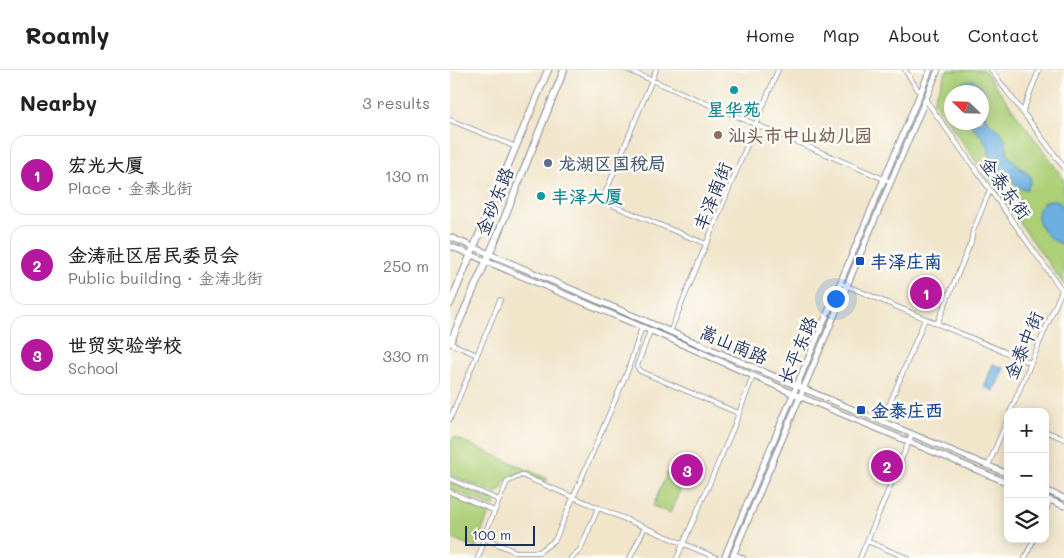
<!DOCTYPE html>
<meta charset="utf-8">
<style>
:root{--surface:#fff;--page:#f6f6f6;--text:#222;--muted:#767676;--line:#e0e0e0;--accent:#b5179e}
body{margin:0;font-family:Mali,"LXGW WenKai TC",sans-serif;background:var(--page);color:var(--text)}
.controls{position:absolute;right:15px;bottom:15px;display:grid;overflow:hidden;border-radius:10px;box-shadow:0 2px 12px #0003}
.controls button{width:45px;height:45px;display:grid;place-items:center;padding:0;border:0;border-bottom:1px solid var(--line);background:var(--surface);color:var(--text);font:25px sans-serif}
.compass{position:absolute;left:494px;top:15px;width:45px;height:45px;border-radius:50%;background:var(--surface);box-shadow:0 2px 12px #0003;rotate:293deg}
.scale{position:absolute;left:15px;bottom:12px;width:70px;box-sizing:border-box;padding-left:5px;border:2px solid #1b2f5e;border-top:0;font-size:14px;line-height:18px;white-space:nowrap;color:#1b2f5e;-webkit-text-stroke:4px #fdfcf7;paint-order:stroke}
.you{position:absolute;left:385px;top:228px;width:18px;height:18px;margin:-12px;border:4px solid #fff;border-radius:50%;background:#1a73e8;box-shadow:0 0 0 8px #1a73e833}
.badge{display:grid;place-items:center;width:32px;height:32px;border-radius:50%;background:var(--accent);color:#fff;font-size:16px;font-weight:700}
.pin{position:absolute;translate:-50% -50%;border:2px solid #fff;box-shadow:0 1px 5px #0006}
.list{margin:0;padding:0;list-style:none}
h2{display:flex;justify-content:space-between;align-items:center;height:65px;margin:0;padding:0 20px;font-size:21px}
h2 small{font-size:16px;font-weight:400;color:var(--muted)}
.list li{display:grid;grid-template-columns:32px 1fr auto;gap:15px;align-items:center;box-sizing:border-box;height:80px;margin:0 10px 10px;padding:0 10px;border:1px solid var(--line);border-radius:15px}
.list b{display:block;font-size:19px;white-space:nowrap}
.list p{margin:0;font-size:16px;white-space:nowrap;color:var(--muted)}
.list em{font-size:16px;font-style:normal;color:var(--muted)}
.icon{flex:none;width:28px;height:28px;fill:none;stroke:currentColor;stroke-width:2;stroke-linecap:round;stroke-linejoin:round}
.map{position:relative;flex:none;width:614px;height:488px;overflow:hidden}
header{display:flex;align-items:center;gap:30px;box-sizing:border-box;height:70px;padding:0 25px;background:var(--surface);border-bottom:1px solid var(--line)}
header strong{font-size:24px}
nav{display:flex;gap:28px;margin-inline-start:auto;font-size:18px}
main{display:flex}
aside{flex:1;background:var(--surface)}
.map>svg:first-child{display:block}
.green{fill:#accf77;stroke:#647f6a;fill-rule:evenodd}
.water{fill:#6bafe0;stroke:#436f9f}
.lines{fill:none;stroke-linecap:round;stroke-linejoin:round}
.minor-casing{stroke:#868a94;stroke-width:5.5}
.tertiary-casing{stroke:#868a94;stroke-width:7}
.primary-casing{stroke:#868a94;stroke-width:8}
.minor{stroke:#fff;stroke-width:4}
.tertiary{stroke:#fff;stroke-width:5}
.primary{stroke:#fff;stroke-width:6}
.culture-dot{fill:#0f9aa8;stroke:#fdfcf7;stroke-width:2}
.education-dot{fill:#8d6e63;stroke:#fdfcf7;stroke-width:2}
.service-dot{fill:#5c6f8a;stroke:#fdfcf7;stroke-width:2}
.transit-dot{fill:#1a4fb4;stroke:#fdfcf7;stroke-width:2}
.labels{text-anchor:middle;dominant-baseline:central;stroke-width:5;stroke-linejoin:round;paint-order:stroke}
.culture-label{font-size:18px;font-weight:bold;fill:#0d838f;stroke:#fdfcf7}
.education-label{font-size:18px;font-weight:bold;fill:#785e54;stroke:#fdfcf7;text-anchor:start}
.service-label{font-size:18px;font-weight:bold;fill:#4e5e75;stroke:#fdfcf7;text-anchor:start}
.street-label{font-size:18px;fill:#1b2f5e;stroke:#fdfcf7}
.transit-label{font-size:18px;font-weight:bold;fill:#164399;stroke:#fdfcf7;text-anchor:start}
</style>
<header>
<strong>Roamly</strong>
<nav><a>Home</a><a>Map</a><a>About</a><a>Contact</a></nav>
</header>
<main>
<aside>
<h2>Nearby<small>3 results</small></h2>
<ul class="list">
<li><span class="badge">1</span><div><b>宏光大厦</b><p>Place · 金泰北街</p></div><em>130 m</em></li>
<li><span class="badge">2</span><div><b>金涛社区居民委员会</b><p>Public building · 金涛北街</p></div><em>250 m</em></li>
<li><span class="badge">3</span><div><b>世贸实验学校</b><p>School</p></div><em>330 m</em></li>
</ul>
</aside>
<div class="map">
<svg width="614" height="488" viewBox="0 0 614 488">
<rect width="100%" height="100%" fill="#fdfcf7"/>
<filter id="ink" filterUnits="userSpaceOnUse"><feTurbulence type="fractalNoise" baseFrequency=".02" numOctaves="2"/><feDisplacementMap in="SourceGraphic" scale="10" xChannelSelector="R" yChannelSelector="G"/><feConvolveMatrix kernelMatrix="1 2 1 2 8 2 1 2 1" color-interpolation-filters="sRGB"/></filter>
<filter id="wash" filterUnits="userSpaceOnUse"><feTurbulence type="fractalNoise" baseFrequency=".0096" numOctaves="4" result="noise"/><feDisplacementMap in="SourceGraphic" scale="20" xChannelSelector="R" yChannelSelector="G"/><feGaussianBlur stdDeviation="1.12" result="paint"/><feColorMatrix in="noise" values="0 0 0 0 0 0 0 0 0 0 0 0 0 0 0 0 0 1.4 0 .05"/><feComposite in="paint" operator="in"/></filter>
<g filter="url(#wash)">
<rect width="100%" height="100%" fill="#f1e5ca"/>
<path class="green" d="M 497,0 L 534,0 L 614,109 L 614,137 C 607,129 601,129 592,133 L 608,172 L 614,175 L 614,215 L 483,31 ZM 506,18 L 534,20 L 532,40 L 539,53 L 550,61 L 554,68 L 558,85 L 570,98 L 576,101 L 544,92 L 534,69 L 519,53 L 502,52 L 502,22 L 503,22 Z
M 4,367 L 98,409 L 96,412 L 70,403 L 55,410 L 51,419 L 46,423 L 0,405 L 0,371 Z
M 217,403 L 234,411 L 220,443 L 203,436 Z
M 0,412 L 44,431 L 45,433 L 44,436 L 41,436 L 0,419 Z
M 0,426 L 37,442 L 38,446 L 25,478 L 0,467 Z"/>
<path class="water" d="M 523,10 C 530,14 538,21 534,30 L 532,30 L 532,22 L 503,22 C 508,14 513,11 523,10 Z
M 532,40 L 539,53 L 550,61 L 555,69 L 558,85 L 570,98 L 580,105 L 581,111 L 577,119 L 571,119 L 543,92 L 534,69 L 519,53 L 532,52 Z
M 600,130 L 606,130 L 614,137 L 614,175 C 609,173 603,170 599,167 C 587,156 581,137 600,130 Z
M 543,294 L 554,298 L 544,321 L 534,317 Z"/>
</g>
<g filter="url(#ink)">
<g class="lines">
<defs>
<path id="minor" d="M 178,0 L 441,112
M 206,0 L 152,131 L 256,174
M 455,0 L 470,23
M 541,0 L 614,97
M 475,29 L 614,223
M 573,41 L 589,0
M 0,50 L 66,77
M 390,213 L 581,293
M 487,254 L 521,172 L 523,161 L 540,120
M 200,261 L 187,296 L 190,301 L 288,343
M 220,262 L 328,0
M 0,273 L 27,285
M 560,342 L 612,220
M 0,349 L 50,230
M 432,352 L 475,249
M 595,361 L 614,369
M 538,396 L 558,348
M 0,409 L 49,430
M 0,422 L 45,441
M 595,442 L 600,430
M 33,468 L 66,482 L 89,482 L 105,470 L 178,300 L 192,257
M 417,471 L 457,488
M 284,484 L 293,488
M 28,488 L 32,477 L 33,468 L 57,412 L 71,405 L 267,488
M 121,488 L 130,480 L 148,438
M 180,488 L 195,457
M 227,488 L 283,359 L 303,306
M 410,488 L 462,364
M 575,488 L 584,469"/>
<path id="tertiary" d="M 0,167 L 347,316 L 558,404
M 0,176 L 218,268 L 344,324 L 558,413
M 595,420 L 614,428
M 595,428 L 614,436
M 274,488 L 480,0
M 282,488 L 488,0"/>
<path id="primary" d="M 0,234 L 98,0
M 0,273 L 45,171 L 114,0"/>
</defs>
<use href="#minor" class="minor-casing"/>
<use href="#tertiary" class="tertiary-casing"/>
<use href="#primary" class="primary-casing"/>
<use href="#minor" class="minor"/>
<use href="#tertiary" class="tertiary"/>
<use href="#primary" class="primary"/>
</g>
</g>
<g class="culture-dot">
<circle cx="284" cy="20" r="5"/>
<circle cx="91" cy="126" r="5"/>
</g>
<circle class="education-dot" cx="268" cy="65" r="5"/>
<circle class="service-dot" cx="98" cy="93" r="5"/>
<g class="transit-dot">
<rect x="405" y="186" width="10" height="10" rx="2.5"/>
<rect x="406" y="335" width="10" height="10" rx="2.5"/>
</g>
<g class="labels">
<g class="culture-label">
<text x="284" y="39">星华苑</text>
<text x="101" y="126" text-anchor="start">丰泽大厦</text>
</g>
<g class="education-label">
<text x="278" y="65">汕头市中山幼儿园</text>
</g>
<g class="service-label">
<text x="108" y="93">龙湖区国税局</text>
</g>
<g class="street-label">
<text transform="translate(556 118) rotate(54)">金泰东街</text>
<text transform="translate(262 126) rotate(-68)">丰泽南街</text>
<text transform="translate(44 131) rotate(-68)">金砂东路</text>
<text transform="translate(284 274) rotate(23)">嵩山南路</text>
<text transform="translate(573 275) rotate(-67)">金泰中街</text>
<text transform="translate(347 280) rotate(-67)">长平东路</text>
</g>
<g class="transit-label">
<text x="420" y="191">丰泽庄南</text>
<text x="421" y="340">金泰庄西</text>
</g>
</g>
</svg>
<div class="controls">
<button>+</button>
<button>−</button>
<button><svg class="icon" aria-label="layers" viewBox="0 0 24 24"><path d="M12 4l9 5-9 5-9-5zM3 14l9 5 9-5"/></svg></button>
</div>
<svg class="compass" viewBox="-18 -18 36 36"><path d="M0-13l5 13h-10z" fill="#e53935"/><path d="M0 13l5-13h-10z" fill="#767676"/></svg>
<div class="scale">100 m</div>
<div class="you"></div>
<div class="pin badge" style="left:476px;top:223px">1</div>
<div class="pin badge" style="left:437px;top:396px">2</div>
<div class="pin badge" style="left:237px;top:400px">3</div>
</div>
</main>
